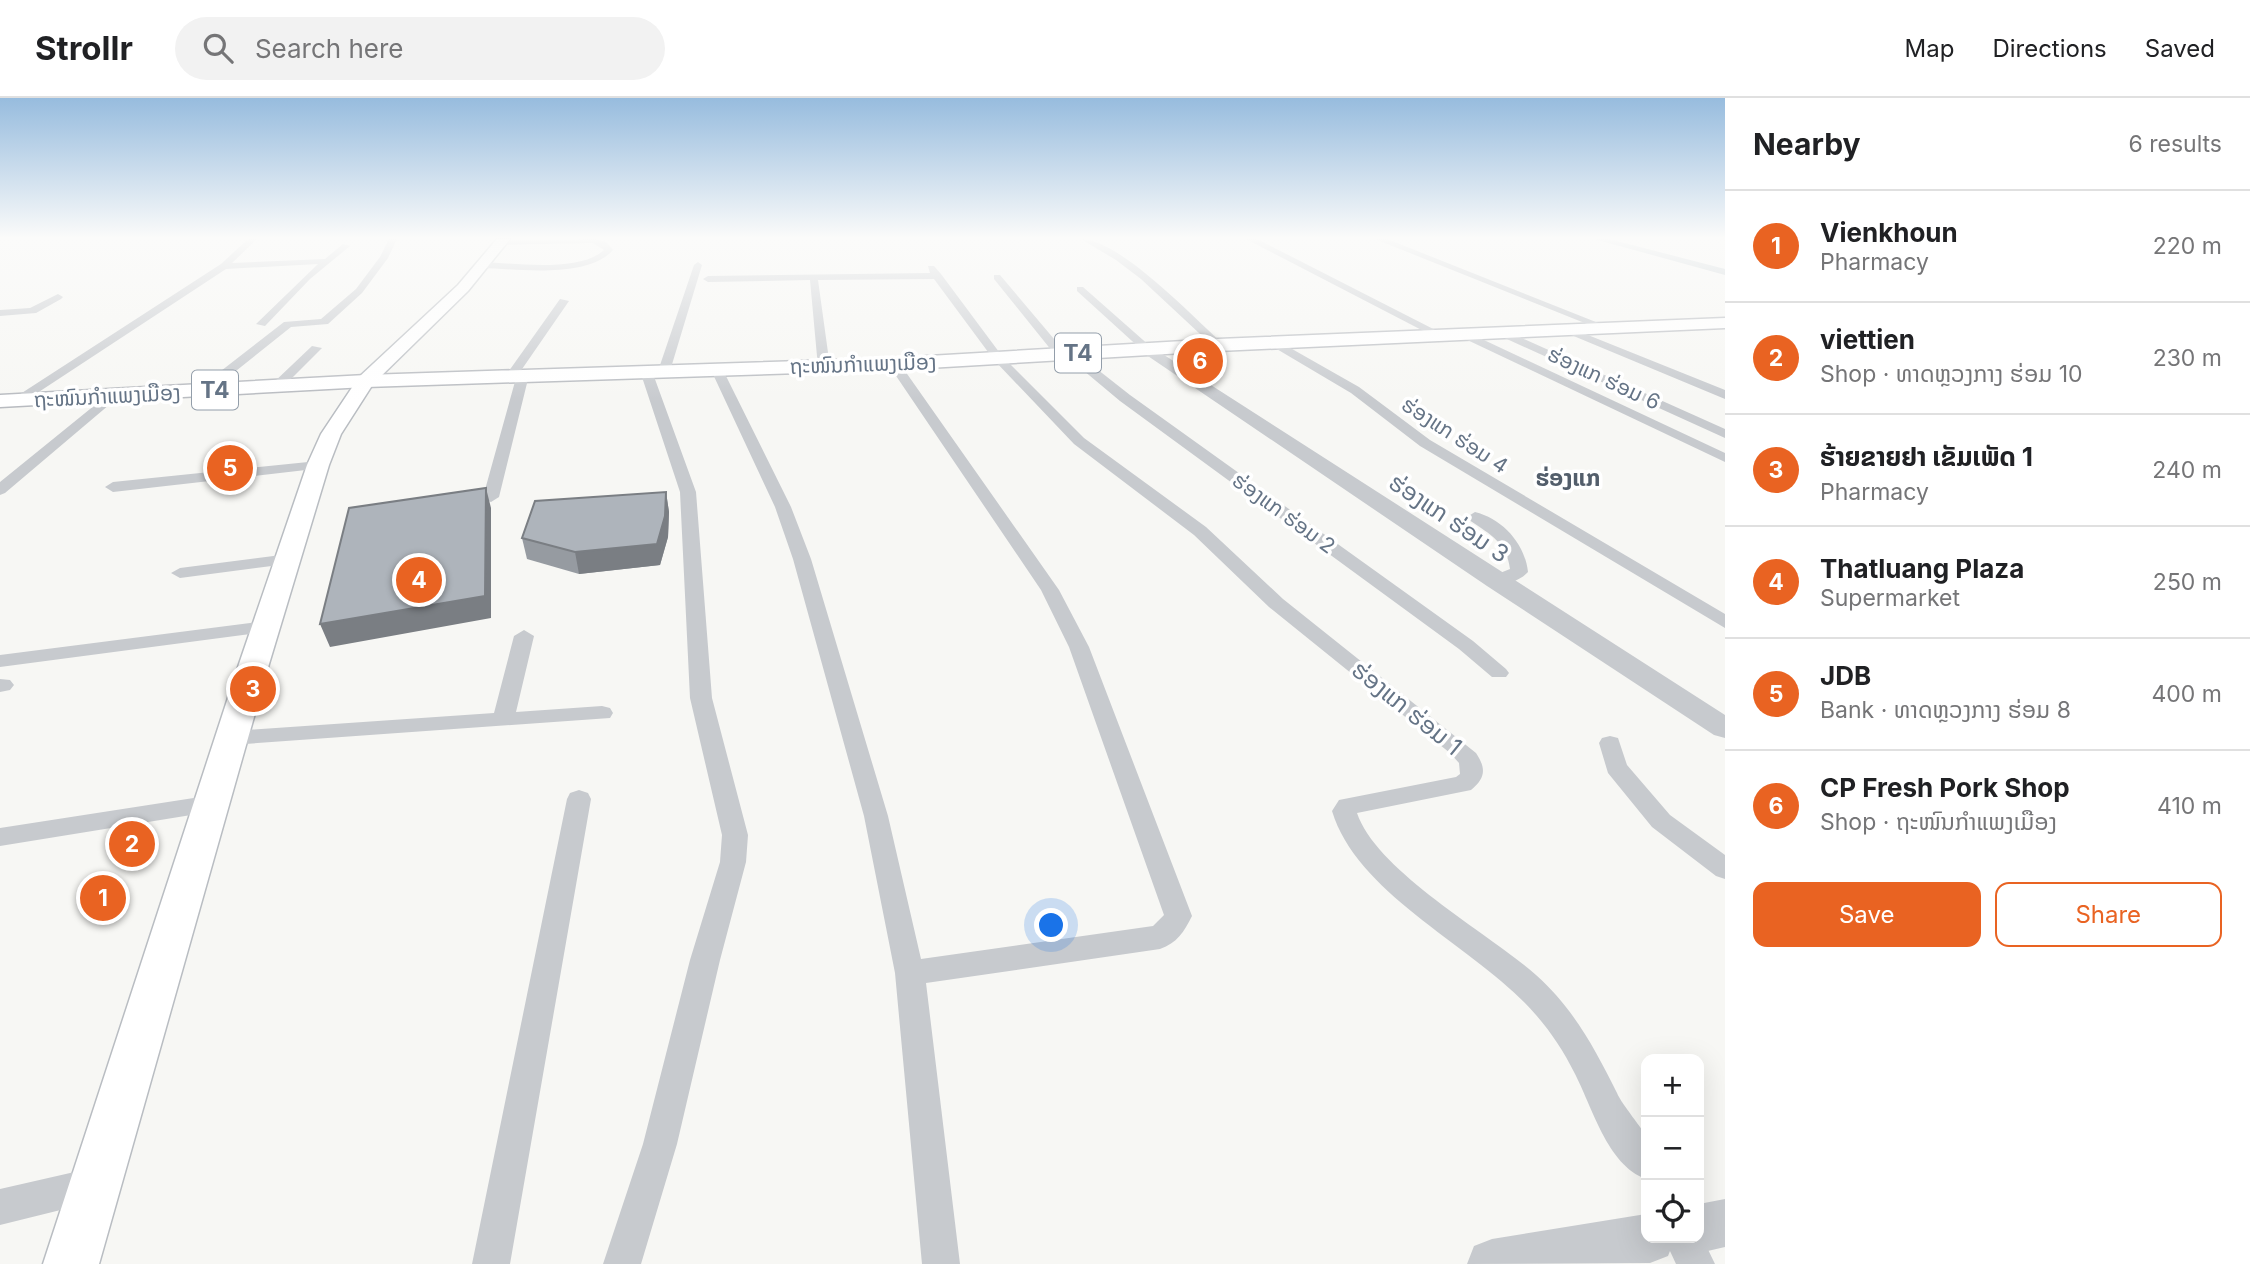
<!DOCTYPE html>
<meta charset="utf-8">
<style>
:root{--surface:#fff;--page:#f2f2f2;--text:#202124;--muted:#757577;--line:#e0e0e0;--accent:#e96322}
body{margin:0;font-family:Inter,"Noto Sans Lao",sans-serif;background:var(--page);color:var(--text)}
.controls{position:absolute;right:21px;bottom:21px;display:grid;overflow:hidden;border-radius:14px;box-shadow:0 7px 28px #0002}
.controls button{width:63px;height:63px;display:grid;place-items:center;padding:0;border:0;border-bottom:2px solid var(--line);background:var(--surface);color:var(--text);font:35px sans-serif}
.you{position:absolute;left:1052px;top:828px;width:24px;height:24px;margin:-18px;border:5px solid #fff;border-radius:50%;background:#1a73e8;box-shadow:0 0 0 10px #1a73e833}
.badge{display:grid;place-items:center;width:46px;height:46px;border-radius:50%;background:var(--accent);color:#fff;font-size:23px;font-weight:700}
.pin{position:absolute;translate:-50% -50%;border:4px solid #fff;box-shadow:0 2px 7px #0006}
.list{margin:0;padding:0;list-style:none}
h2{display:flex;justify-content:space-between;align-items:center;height:91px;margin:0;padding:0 28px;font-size:30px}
h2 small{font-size:23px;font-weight:400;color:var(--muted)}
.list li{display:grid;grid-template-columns:46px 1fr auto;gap:21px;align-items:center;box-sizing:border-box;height:112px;padding:0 28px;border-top:2px solid var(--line)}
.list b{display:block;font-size:26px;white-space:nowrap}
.list p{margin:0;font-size:23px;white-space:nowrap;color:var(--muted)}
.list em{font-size:23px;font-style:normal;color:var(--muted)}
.actions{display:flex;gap:14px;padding:21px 28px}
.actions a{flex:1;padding:16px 0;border:2px solid var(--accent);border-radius:14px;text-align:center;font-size:24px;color:var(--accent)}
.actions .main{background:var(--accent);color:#fff}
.icon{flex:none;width:38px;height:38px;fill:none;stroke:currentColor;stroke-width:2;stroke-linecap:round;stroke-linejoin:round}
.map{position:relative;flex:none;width:1725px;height:1166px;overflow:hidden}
header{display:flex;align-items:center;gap:42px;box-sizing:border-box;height:98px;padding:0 35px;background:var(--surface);border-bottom:2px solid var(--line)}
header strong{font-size:33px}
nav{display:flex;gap:38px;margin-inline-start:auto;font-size:24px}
.search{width:490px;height:63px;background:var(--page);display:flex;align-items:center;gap:18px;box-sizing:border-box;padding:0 24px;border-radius:38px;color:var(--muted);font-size:26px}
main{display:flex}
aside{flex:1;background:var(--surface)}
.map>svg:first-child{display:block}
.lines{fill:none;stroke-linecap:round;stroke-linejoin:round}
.canal{fill:#bfc9ce;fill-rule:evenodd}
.secondary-casing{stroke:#b9bdc2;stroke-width:3}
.primary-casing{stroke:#b8bbc0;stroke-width:3}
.minor{fill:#c7cace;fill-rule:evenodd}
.tertiary{fill:#c7cace;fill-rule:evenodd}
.secondary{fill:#fff;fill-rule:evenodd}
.primary{fill:#fff;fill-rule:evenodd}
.wall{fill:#969ba1}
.shaded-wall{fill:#7a7e83}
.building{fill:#aeb4bb;stroke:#7a7e83;stroke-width:2}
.labels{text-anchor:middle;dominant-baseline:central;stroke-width:7;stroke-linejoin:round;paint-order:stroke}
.far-street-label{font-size:21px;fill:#657486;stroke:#fff}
.shield{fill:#fff;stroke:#939eaa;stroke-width:2}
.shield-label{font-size:23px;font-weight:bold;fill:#657486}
.far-quarter-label{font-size:23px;font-weight:bold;fill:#535e6b;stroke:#fff}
.street-label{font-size:24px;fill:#657486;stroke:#fff}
</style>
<header>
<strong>Strollr</strong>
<div class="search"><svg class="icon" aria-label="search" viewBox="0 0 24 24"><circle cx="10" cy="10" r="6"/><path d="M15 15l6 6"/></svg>Search here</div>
<nav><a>Map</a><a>Directions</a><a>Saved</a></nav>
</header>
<main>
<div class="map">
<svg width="1725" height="1166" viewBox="0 0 1725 1166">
<rect width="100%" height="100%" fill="#f7f7f4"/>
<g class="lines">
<path class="canal" d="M 1594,141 L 1609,141 L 1725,171 L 1725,177 Z"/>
<defs>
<path id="secondary" d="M 497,141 L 510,141 L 468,193 L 373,286 L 341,336 L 329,367 L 269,566 L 99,1166 L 43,1166 L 239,566 L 307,367 L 321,336 L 359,279 L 458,187 Z"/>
<path id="primary" d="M 1725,220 L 1725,230 L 1218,253 L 894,272 L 366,289 L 0,309 L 0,297 L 366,277 L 894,260 L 1218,241 Z"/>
</defs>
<use href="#secondary" class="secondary-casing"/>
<use href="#primary" class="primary-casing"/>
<path class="minor" d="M 248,141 L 257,141 L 232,165 L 325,161 L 343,146 L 350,148 L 310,181 L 265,228 L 256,226 L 318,166 L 226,171 L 22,305 L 12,305 L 11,302 L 221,166 Z
M 389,141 L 397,141 L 388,160 L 362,195 L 328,226 L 291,229 L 207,296 L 199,296 L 199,290 L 284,224 L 321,221 L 356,191 L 380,159 Z
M 595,141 L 606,144 L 613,152 C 587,181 518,171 482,170 L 478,167 L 482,164 C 514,165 579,175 604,152 L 593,145 L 498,147 L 501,143 Z
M 1081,141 C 1119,141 1192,218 1222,245 L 1222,249 L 1214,249 L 1141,181 L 1116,162 Z
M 1246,141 L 1257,141 L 1447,238 L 1437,240 Z
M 1375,141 L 1387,141 L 1611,230 L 1602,232 Z
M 698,164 L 702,167 L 670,273 L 660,276 L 658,273 L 694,167 Z
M 928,168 L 934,168 L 941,176 L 1002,258 L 1084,340 L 1206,429 L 1283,501 L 1476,655 C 1486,670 1486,680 1471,692 L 1357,715 C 1377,774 1489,835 1536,877 C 1574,911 1595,951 1617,995 C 1622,1007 1644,1032 1646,1039 C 1650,1050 1646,1069 1646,1081 C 1607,1067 1592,1008 1574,974 C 1564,954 1551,934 1536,917 C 1479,850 1358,799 1332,713 L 1339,702 L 1456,679 L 1460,676 L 1459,665 L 1450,655 L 1269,509 L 1194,437 L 1074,346 L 994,262 L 934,181 L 818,182 L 830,269 L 824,273 L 818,269 L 810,182 L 708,184 L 703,181 L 708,178 L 930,175 Z
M 994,177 L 1000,177 L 1065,254 L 1074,253 L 1130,297 L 1473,543 L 1506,571 L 1509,575 L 1506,579 L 1492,579 L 1459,551 L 1120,303 L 1065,257 L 1056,258 L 994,181 Z
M 1077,189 L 1083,189 L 1151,249 L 1151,253 L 1143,253 L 1077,193 Z
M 58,196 L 63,199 L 61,201 L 36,215 L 0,218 L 0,212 L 30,210 Z
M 560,201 L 569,203 L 520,274 L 529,277 L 499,399 L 491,404 L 485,402 L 483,399 L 516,280 L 506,277 Z
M 1568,229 L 1725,292 L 1725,301 L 1564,234 L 1564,230 Z
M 1498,233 L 1506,233 L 1725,331 L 1725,340 L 1498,237 Z
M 1461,235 L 1469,235 L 1725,355 L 1725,364 L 1461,239 Z
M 1270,243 L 1278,243 L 1359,289 L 1430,342 L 1725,516 L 1725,530 L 1420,348 L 1351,295 L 1270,247 Z
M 312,248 L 322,250 L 280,292 L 272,292 L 272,286 Z
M 894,262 L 898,263 L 1059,492 L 1089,549 L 1192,818 C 1184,834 1177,845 1160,851 L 926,885 L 960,1166 L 922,1166 L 895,875 L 864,718 L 793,461 L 775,409 L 711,272 L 713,269 L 723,272 L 791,409 L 811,461 L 888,718 L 921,861 L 1153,828 L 1164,817 L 1069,549 L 1041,492 L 888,266 Z
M 646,269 L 652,273 L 696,394 L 712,600 L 748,737 L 746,764 L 720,862 L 677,1046 L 641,1166 L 603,1166 L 643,1046 L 690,862 L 720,764 L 722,737 L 690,600 L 680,394 L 640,273 Z
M 111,294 L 116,295 L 116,301 L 5,395 L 0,397 L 0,384 Z
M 318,363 L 323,364 L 325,367 L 323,370 L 113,394 L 105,389 L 113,384 Z
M 1475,414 C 1503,421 1525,446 1528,474 C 1520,483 1501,490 1490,487 L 1487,483 L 1490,479 L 1510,471 C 1507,445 1490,436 1469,422 L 1467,419 Z
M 289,456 L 295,457 L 298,461 L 295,465 L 180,480 L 171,475 L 180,470 Z
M 266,523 L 276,529 L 273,533 L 0,569 L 0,557 Z
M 524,532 L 534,538 L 516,614 L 602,608 L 610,610 L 613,615 L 610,620 L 231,647 L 223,645 L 220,640 L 223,635 L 231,633 L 494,615 L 514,538 Z
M 0,581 L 10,582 L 14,587 L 10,592 L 0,594 Z
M 1610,638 L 1618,640 L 1627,667 L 1670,717 L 1725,757 L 1725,781 L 1716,778 L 1652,729 L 1608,675 L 1599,645 L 1602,640 Z
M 579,692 L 588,695 L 591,701 L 510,1166 L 472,1166 L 567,701 L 570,695 Z
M 213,697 L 222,700 L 225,706 L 222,712 L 0,748 L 0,730 Z
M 92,1070 L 105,1075 L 110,1088 L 105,1101 L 0,1127 L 0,1091 Z
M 1699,1133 L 1715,1166 L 1676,1166 L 1664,1140 L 1699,1140 Z"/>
<path class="tertiary" d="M 1147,246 L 1725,617 L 1725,640 L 1714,637 L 1487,488 L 1142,254 L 1139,251 L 1142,248 Z
M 1725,1101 L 1725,1149 L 1699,1155 L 1682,1147 L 1678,1140 L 1699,1140 L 1699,1106 Z
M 1646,1116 L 1646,1140 L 1675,1140 L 1668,1158 L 1650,1165 L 1467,1166 L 1474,1148 L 1492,1141 Z"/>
<use href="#secondary" class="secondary"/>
<use href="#primary" class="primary"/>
</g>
<path class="wall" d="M 666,394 L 669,414 L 668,439 L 660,467 L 579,476 L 527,461 L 522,440 Z"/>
<path class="shaded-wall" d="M 486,390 L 491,410 L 491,520 L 330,549 L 320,526 Z
M 666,394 L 669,414 L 668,439 L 660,467 L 579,476 L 575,454 Z"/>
<path class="building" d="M 486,390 L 485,498 L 320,526 L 349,410 Z
M 666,394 L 665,418 L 657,446 L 575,454 L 522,440 L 535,403 Z"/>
<linearGradient id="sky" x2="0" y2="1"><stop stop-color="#97bcde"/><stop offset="0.46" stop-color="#fbfbfa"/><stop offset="1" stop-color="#fbfbfa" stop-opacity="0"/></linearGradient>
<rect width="1725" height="304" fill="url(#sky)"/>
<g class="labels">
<g class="far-street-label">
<text transform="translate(863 266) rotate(-2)">ຖະໜົນກຳແພງເມືອງ</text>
<text transform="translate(1604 280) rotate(25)">ຮ່ອງແກ ຮ່ອມ 6</text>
<text transform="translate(107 298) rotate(-3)">ຖະໜົນກຳແພງເມືອງ</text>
<text transform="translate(1455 337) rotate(33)">ຮ່ອງແກ ຮ່ອມ 4</text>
<text transform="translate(1284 415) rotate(36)">ຮ່ອງແກ ຮ່ອມ 2</text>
</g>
<g class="shield">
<rect x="1055" y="235.5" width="46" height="39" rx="5"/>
<rect x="192" y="272.5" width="46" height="39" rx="5"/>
</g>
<g class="shield-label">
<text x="1078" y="255">T4</text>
<text x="215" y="292">T4</text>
</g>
<g class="far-quarter-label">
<text x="1568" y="380">ຮ່ອງແກ</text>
</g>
<g class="street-label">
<text transform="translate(1449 420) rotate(34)">ຮ່ອງແກ ຮ່ອມ 3</text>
<text transform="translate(1407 610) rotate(39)">ຮ່ອງແກ ຮ່ອມ 1</text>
</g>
</g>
</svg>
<div class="controls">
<button>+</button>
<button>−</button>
<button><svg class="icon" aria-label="locate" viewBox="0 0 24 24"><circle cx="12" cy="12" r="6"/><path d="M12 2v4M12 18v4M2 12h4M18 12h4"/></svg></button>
</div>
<div class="you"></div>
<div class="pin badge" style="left:103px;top:800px">1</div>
<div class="pin badge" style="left:132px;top:746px">2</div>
<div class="pin badge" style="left:253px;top:591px">3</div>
<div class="pin badge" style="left:419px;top:482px">4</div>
<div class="pin badge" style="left:230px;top:370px">5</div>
<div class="pin badge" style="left:1200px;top:263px">6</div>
</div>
<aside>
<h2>Nearby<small>6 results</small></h2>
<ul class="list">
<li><span class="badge">1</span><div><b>Vienkhoun</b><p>Pharmacy</p></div><em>220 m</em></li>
<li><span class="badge">2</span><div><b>viettien</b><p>Shop · ທາດຫຼວງກາງ ຮ່ອມ 10</p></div><em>230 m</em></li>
<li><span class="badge">3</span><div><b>ຮ້າຍຂາຍຢາ ເຂັມເພັດ 1</b><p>Pharmacy</p></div><em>240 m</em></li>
<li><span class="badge">4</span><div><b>Thatluang Plaza</b><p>Supermarket</p></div><em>250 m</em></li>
<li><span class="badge">5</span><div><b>JDB</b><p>Bank · ທາດຫຼວງກາງ ຮ່ອມ 8</p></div><em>400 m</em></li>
<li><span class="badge">6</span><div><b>CP Fresh Pork Shop</b><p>Shop · ຖະໜົນກຳແພງເມືອງ</p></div><em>410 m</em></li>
</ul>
<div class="actions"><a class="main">Save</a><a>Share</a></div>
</aside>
</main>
